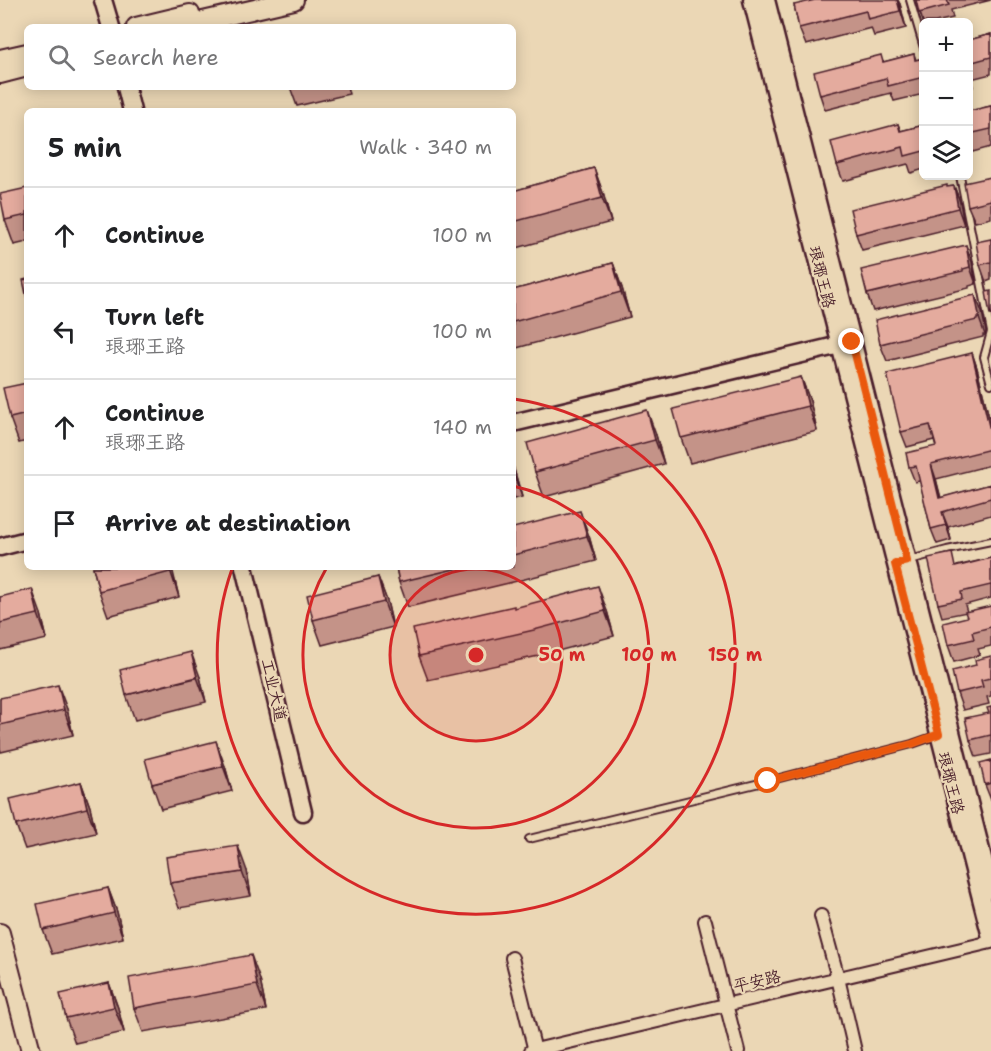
<!DOCTYPE html>
<meta charset="utf-8">
<style>
:root{--surface:#fff;--page:#f6f6f6;--text:#202124;--muted:#757577;--line:#e0e0e0}
body{margin:0;font-family:"Shantell Sans","LXGW WenKai TC",sans-serif;background:var(--page);color:var(--text)}
.controls{position:absolute;right:18px;top:18px;display:grid;overflow:hidden;border-radius:9px;box-shadow:0 3px 15px #0003}
.controls button{width:54px;height:54px;display:grid;place-items:center;padding:0;border:0;border-bottom:2px solid var(--line);background:var(--surface);color:var(--text);font:30px sans-serif}
.stop{position:absolute;width:18px;height:18px;margin:-14px;border:4px solid #ea580c;border-radius:50%;background:#fff}
.stop.end{background:#ea580c;border-color:#fff;box-shadow:0 2px 6px #0008}
.list{margin:0;padding:0;list-style:none}
h2{display:flex;justify-content:space-between;align-items:center;height:78px;margin:0;padding:0 24px;font-size:26px}
h2 small{font-size:20px;font-weight:400;color:var(--muted)}
.list li{display:grid;grid-template-columns:39px 1fr auto;gap:18px;align-items:center;box-sizing:border-box;height:96px;padding:0 24px;border-top:2px solid var(--line)}
.list b{display:block;font-size:22px;white-space:nowrap}
.list p{margin:0;font-size:20px;white-space:nowrap;color:var(--muted)}
.list em{font-size:20px;font-style:normal;color:var(--muted)}
.icon{flex:none;width:33px;height:33px;fill:none;stroke:currentColor;stroke-width:2;stroke-linecap:round;stroke-linejoin:round}
.map{position:relative;flex:none;width:991px;height:1051px;overflow:hidden}
.search{position:absolute;background:var(--surface);box-shadow:0 3px 15px #0003;left:24px;top:24px;width:492px;height:66px;display:flex;align-items:center;gap:15px;box-sizing:border-box;padding:0 21px;border-radius:9px;color:var(--muted);font-size:22px}
.panel{position:absolute;background:var(--surface);box-shadow:0 3px 15px #0003;left:24px;top:108px;width:492px;height:462px;border-radius:9px}
.map>svg:first-child{display:block}
.lines{fill:none;stroke-linecap:round;stroke-linejoin:round}
.lane-casing{stroke:#4a1f2b;stroke-width:10}
.street-casing{stroke:#4a1f2b;stroke-width:16}
.secondary-casing{stroke:#4a1f2b;stroke-width:21}
.primary-casing{stroke:#4a1f2b;stroke-width:22}
.lane{stroke:#ebd7b5;stroke-width:6}
.street{stroke:#ebd7b5;stroke-width:12}
.secondary{stroke:#ebd7b5;stroke-width:16}
.primary{stroke:#ebd7b5;stroke-width:18}
.wall{fill:#c49388;stroke:#4a1f2b;stroke-width:1.5}
.shaded-wall{fill:#a0786f;stroke:#4a1f2b;stroke-width:1.5}
.building{fill:#e4ab9e;stroke:#4a1f2b;stroke-width:1.5}
.route{stroke:#ea580c;stroke-width:8}
.ring{fill:none;stroke:#d62828;stroke-width:3}
.labels{text-anchor:middle;dominant-baseline:central;stroke-width:4.5;stroke-linejoin:round;paint-order:stroke}
.street-label{font-size:16px;fill:#4a1f2b;stroke:#ebd7b5}
.centre{fill:#d62828;stroke:#ebd7b5;stroke-width:3}
.ring-label{font-size:18px;text-anchor:middle;font-weight:bold;fill:#d62828;stroke:#ebd7b5;stroke-width:4.5;stroke-linejoin:round;paint-order:stroke}
</style>
<div class="map">
<svg width="991" height="1051" viewBox="0 0 991 1051">
<rect width="100%" height="100%" fill="#ebd7b5"/>
<filter id="ink" filterUnits="userSpaceOnUse"><feTurbulence type="fractalNoise" baseFrequency=".0167" numOctaves="2"/><feDisplacementMap in="SourceGraphic" scale="12" xChannelSelector="R" yChannelSelector="G"/><feConvolveMatrix kernelMatrix="1 2 1 2 8 2 1 2 1" color-interpolation-filters="sRGB"/></filter>
<g filter="url(#ink)">
<g class="lines">
<defs>
<path id="lane" d="M 910,0 L 924,48
M 960,176 L 991,332 L 984,357 L 991,384
M 910,560 L 947,550 L 991,541
M 529,839 L 768,781 L 912,744 L 938,735"/>
<path id="street" d="M 821,916 L 838,978 L 855,1051
M 705,921 L 738,1051
M 512,958 L 535,1051
M 531,1051 L 991,942"/>
<path id="secondary" d="M 103,0 L 111,27
M 752,0 L 991,937
M 766,0 L 991,890
M 126,87 L 132,111
M 513,423 L 848,343
M 0,547 L 27,540
M 244,567 L 303,812"/>
<path id="primary" d="M 136,27 L 190,14
M 177,27 L 294,0
M 0,59 L 27,53
M 0,74 L 27,67
M 0,933 L 31,1051"/>
</defs>
<use href="#lane" class="lane-casing"/>
<use href="#street" class="street-casing"/>
<use href="#secondary" class="secondary-casing"/>
<use href="#primary" class="primary-casing"/>
<use href="#lane" class="lane"/>
<use href="#street" class="street"/>
<use href="#secondary" class="secondary"/>
<use href="#primary" class="primary"/>
</g>
<path class="wall" d="M 916,0 L 991,0 L 951,10 L 953,18 L 935,22 L 924,22 L 924,25 Z
M 900,4 L 906,28 L 874,36 L 871,28 L 806,45 L 799,28 L 794,5 Z
M 991,34 L 991,74 L 971,79 L 973,87 L 969,88 L 969,40 Z
M 914,54 L 916,60 L 924,58 L 924,94 L 894,101 L 891,93 L 825,110 L 820,95 L 884,62 Z
M 290,87 L 347,87 L 349,94 L 297,106 Z
M 991,106 L 991,147 L 969,153 L 969,111 Z
M 898,124 L 901,131 L 924,125 L 924,169 L 911,173 L 908,164 L 843,181 L 837,165 Z
M 594,168 L 603,193 L 611,222 L 513,249 L 513,191 Z
M 991,177 L 991,218 L 975,222 L 968,206 Z
M 954,186 L 960,202 L 964,225 L 862,250 L 856,234 L 947,187 Z
M 27,188 L 27,242 L 14,245 L 5,220 Z
M 991,239 L 991,280 L 986,282 L 980,265 Z
M 972,262 L 976,284 L 969,286 L 969,288 L 873,311 L 867,294 Z
M 613,263 L 622,288 L 630,317 L 513,349 L 513,290 Z
M 982,312 L 986,332 L 985,335 L 983,335 L 983,337 L 887,361 L 880,344 Z
M 972,353 L 977,368 L 991,426 L 991,465 L 936,479 L 941,498 L 991,484 L 991,515 L 948,527 L 951,540 L 937,544 L 931,529 L 920,481 L 915,482 L 909,467 L 936,446 L 934,440 L 907,447 L 901,432 Z
M 801,377 L 810,401 L 817,431 L 690,463 L 681,438 Z
M 27,383 L 27,441 L 19,443 L 10,418 Z
M 656,435 L 664,464 L 544,497 L 535,472 Z
M 513,466 L 522,497 L 513,499 Z
M 513,528 L 589,536 L 596,561 L 513,582 L 408,607 L 399,582 L 396,567 L 513,567 Z
M 991,558 L 991,598 L 965,605 L 967,612 L 942,617 L 938,604 L 957,566 Z
M 93,567 L 171,567 L 179,597 L 108,616 L 99,591 Z
M 378,577 L 387,601 L 393,627 L 322,645 L 313,620 Z
M 0,597 L 41,614 L 47,639 L 0,650 Z
M 991,606 L 991,646 L 978,649 L 980,655 L 954,662 L 948,645 L 967,617 Z
M 515,608 L 607,611 L 614,636 L 543,655 L 428,680 L 419,656 Z
M 991,656 L 991,696 L 987,697 L 989,704 L 963,710 L 957,693 L 976,665 Z
M 200,677 L 206,702 L 135,720 L 126,695 Z
M 0,698 L 67,709 L 73,735 L 1,752 L 0,748 Z
M 991,707 L 991,754 L 976,757 L 970,740 L 989,713 Z
M 991,760 L 991,800 L 985,785 Z
M 225,766 L 232,791 L 161,809 L 152,784 Z
M 81,782 L 90,807 L 96,833 L 25,849 L 16,825 Z
M 247,871 L 251,896 L 179,908 L 170,883 Z
M 108,888 L 117,912 L 123,938 L 52,954 L 43,930 Z
M 260,980 L 266,1010 L 143,1032 L 134,1008 Z
M 109,983 L 118,1008 L 124,1032 L 75,1043 L 66,1018 Z"/>
<path class="shaded-wall" d="M 897,0 L 898,0 L 900,4 L 906,28 Z
M 594,168 L 603,193 L 611,222 L 602,198 Z
M 954,186 L 960,202 L 964,225 L 958,208 Z
M 966,245 L 972,262 L 976,284 L 970,267 Z
M 613,263 L 622,288 L 630,317 L 621,292 Z
M 975,295 L 982,312 L 986,332 L 985,335 L 979,318 Z
M 972,353 L 977,368 L 991,426 L 991,435 Z
M 801,377 L 810,401 L 817,431 L 808,406 Z
M 647,410 L 656,435 L 664,464 L 655,440 Z
M 931,464 L 936,479 L 944,513 L 939,498 Z
M 513,466 L 522,497 L 513,473 Z
M 580,511 L 589,536 L 596,561 L 587,536 Z
M 942,512 L 948,527 L 951,540 L 946,525 Z
M 169,567 L 171,567 L 173,572 L 179,597 Z
M 378,577 L 387,601 L 393,627 L 384,602 Z
M 598,586 L 607,611 L 614,636 L 605,611 Z
M 32,589 L 41,614 L 47,639 L 38,614 Z
M 191,652 L 200,677 L 206,702 L 197,677 Z
M 58,685 L 67,709 L 73,735 L 64,710 Z
M 216,741 L 225,766 L 232,791 L 223,766 Z
M 81,782 L 90,807 L 96,833 L 87,808 Z
M 238,846 L 247,871 L 251,896 L 242,872 Z
M 108,888 L 117,912 L 123,938 L 114,913 Z
M 251,955 L 260,980 L 266,1010 L 257,985 Z
M 109,983 L 118,1008 L 124,1032 L 114,1007 Z"/>
<path class="building" d="M 815,0 L 897,0 L 900,11 L 868,19 L 866,11 L 799,28 L 794,5 Z
M 916,0 L 947,0 L 949,5 L 919,13 Z
M 991,34 L 991,57 L 969,63 L 969,40 Z
M 914,54 L 915,60 L 924,58 L 924,77 L 888,86 L 886,78 L 820,95 L 814,72 L 881,55 L 883,62 Z
M 991,106 L 991,129 L 969,134 L 969,111 Z
M 898,124 L 900,131 L 924,125 L 924,151 L 905,156 L 903,147 L 837,165 L 831,142 Z
M 594,168 L 602,198 L 513,222 L 513,191 Z
M 991,177 L 991,200 L 968,206 L 964,183 Z
M 947,185 L 947,187 L 954,186 L 958,208 L 856,234 L 850,209 Z
M 27,188 L 27,215 L 5,220 L 0,194 Z
M 991,239 L 991,262 L 980,265 L 976,242 Z
M 966,245 L 970,267 L 963,269 L 963,271 L 867,294 L 861,270 Z
M 613,263 L 621,292 L 513,322 L 513,290 Z
M 27,279 L 27,299 L 23,280 Z
M 991,291 L 991,315 L 990,315 L 986,292 Z
M 975,295 L 979,315 L 979,318 L 977,318 L 977,320 L 880,344 L 875,320 Z
M 972,353 L 991,435 L 991,449 L 931,464 L 939,498 L 991,484 L 991,498 L 942,512 L 946,525 L 931,529 L 916,466 L 909,467 L 906,453 L 936,446 L 930,425 L 901,432 L 887,374 Z
M 801,377 L 808,406 L 681,438 L 673,409 Z
M 27,383 L 27,414 L 10,418 L 3,388 Z
M 647,410 L 655,440 L 535,472 L 527,443 Z
M 580,511 L 587,536 L 513,555 L 513,528 Z
M 952,553 L 955,567 L 991,558 L 991,585 L 961,592 L 962,599 L 938,604 L 928,558 Z
M 93,567 L 169,567 L 170,572 L 99,591 Z
M 396,567 L 463,567 L 399,582 Z
M 378,577 L 384,602 L 313,620 L 307,595 Z
M 598,586 L 605,611 L 534,630 L 419,656 L 413,629 L 514,606 L 514,608 Z
M 32,589 L 38,614 L 0,623 L 0,597 Z
M 991,606 L 991,627 L 972,632 L 974,639 L 948,645 L 943,623 L 967,617 L 965,612 Z
M 191,652 L 197,677 L 126,695 L 120,670 Z
M 991,656 L 991,678 L 981,680 L 983,687 L 957,693 L 952,671 L 976,665 L 975,660 Z
M 58,685 L 64,710 L 0,725 L 0,698 Z
M 991,707 L 991,735 L 970,740 L 965,718 L 989,713 L 987,708 Z
M 216,741 L 223,766 L 152,784 L 145,759 Z
M 991,760 L 991,783 L 985,785 L 980,763 Z
M 81,782 L 87,808 L 16,825 L 10,799 Z
M 238,846 L 242,872 L 170,883 L 166,857 Z
M 108,888 L 114,913 L 43,930 L 37,904 Z
M 251,955 L 257,985 L 134,1008 L 129,978 Z
M 109,983 L 114,1007 L 66,1018 L 60,994 Z"/>
</g>
<g class="lines" filter="url(#ink)">
<path class="route" d="M 768,781 L 912,744 L 939,734 L 895,564 L 907,561 L 852,342"/>
</g>
<circle cx="476" cy="655" r="86" fill="#d62828" fill-opacity=".12"/>
<g class="ring">
<circle cx="476" cy="655" r="86"/>
<path d="M513 486A173 173 0 1 1 327 567"/>
<path d="M514 399A259 259 0 1 1 232 569"/>
</g>
<g class="labels">
<g class="street-label">
<text transform="translate(822 277) rotate(76)">琅琊王路</text>
<text transform="translate(274 690) rotate(77)">工业大道</text>
<text transform="translate(951 783) rotate(76)">琅琊王路</text>
<text transform="translate(757 981) rotate(-13)">平安路</text>
</g>
</g>
<circle cx="476" cy="655" r="9" class="centre"/>
<g class="ring-label">
<text x="562" y="661">50 m</text>
<text x="649" y="661">100 m</text>
<text x="735" y="661">150 m</text>
</g>
</svg>
<div class="controls">
<button>+</button>
<button>−</button>
<button><svg class="icon" aria-label="layers" viewBox="0 0 24 24"><path d="M12 4l9 5-9 5-9-5zM3 14l9 5 9-5"/></svg></button>
</div>
<div class="stop" style="left:768px;top:781px"></div>
<div class="stop end" style="left:852px;top:342px"></div>
<div class="search"><svg class="icon" aria-label="search" viewBox="0 0 24 24"><circle cx="10" cy="10" r="6"/><path d="M15 15l6 6"/></svg>Search here</div>
<section class="panel">
<h2>5 min<small>Walk · 340 m</small></h2>
<ul class="list">
<li><svg class="icon" aria-label="ahead" viewBox="0 0 24 24"><path d="M12 20V5M6 11l6-6 6 6"/></svg><div><b>Continue</b></div><em>100 m</em></li>
<li><svg class="icon" aria-label="left" viewBox="0 0 24 24"><path d="M17 20v-9H6M10 6l-5 5 5 5"/></svg><div><b>Turn left</b><p>琅琊王路</p></div><em>100 m</em></li>
<li><svg class="icon" aria-label="ahead" viewBox="0 0 24 24"><path d="M12 20V5M6 11l6-6 6 6"/></svg><div><b>Continue</b><p>琅琊王路</p></div><em>140 m</em></li>
<li><svg class="icon" aria-label="arrive" viewBox="0 0 24 24"><path d="M6 21V4h12l-3 4 3 4H6"/></svg><div><b>Arrive at destination</b></div></li>
</ul>
</section>
</div>
